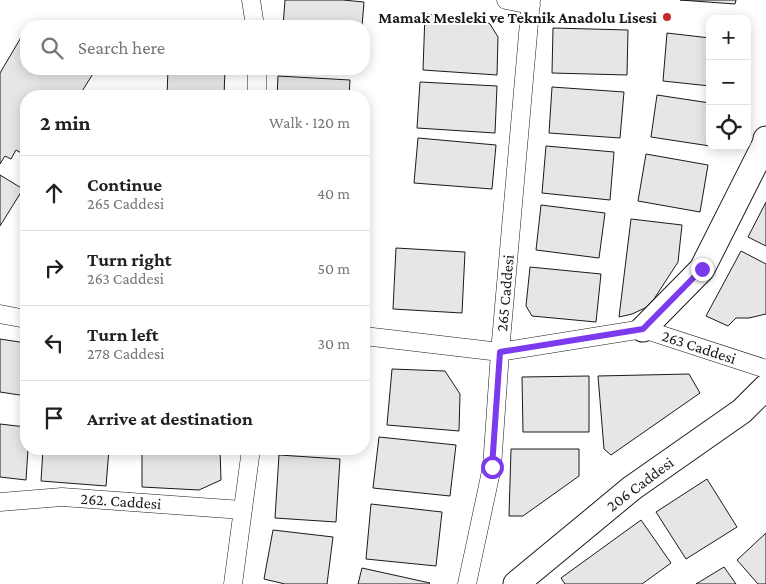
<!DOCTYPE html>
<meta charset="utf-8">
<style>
:root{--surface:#fff;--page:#f2f2f2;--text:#202124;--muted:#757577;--line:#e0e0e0}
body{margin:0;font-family:"Crimson Pro",serif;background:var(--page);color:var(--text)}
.controls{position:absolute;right:15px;top:15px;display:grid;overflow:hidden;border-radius:10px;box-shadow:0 2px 12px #0003}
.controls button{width:45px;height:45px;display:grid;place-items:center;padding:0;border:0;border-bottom:1px solid var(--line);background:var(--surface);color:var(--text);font:25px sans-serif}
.stop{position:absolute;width:15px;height:15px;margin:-11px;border:4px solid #7c3aed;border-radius:50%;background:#fff}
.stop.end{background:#7c3aed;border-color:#fff;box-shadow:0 1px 5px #0008}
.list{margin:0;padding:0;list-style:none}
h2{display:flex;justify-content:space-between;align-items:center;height:65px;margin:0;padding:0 20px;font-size:21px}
h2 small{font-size:16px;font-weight:400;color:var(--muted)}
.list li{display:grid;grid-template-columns:32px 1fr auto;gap:15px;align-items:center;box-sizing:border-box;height:75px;padding:0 20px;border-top:1px solid var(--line)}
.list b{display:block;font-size:19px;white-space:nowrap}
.list p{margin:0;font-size:16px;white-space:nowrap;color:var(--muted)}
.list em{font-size:16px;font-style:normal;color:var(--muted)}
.icon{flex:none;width:28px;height:28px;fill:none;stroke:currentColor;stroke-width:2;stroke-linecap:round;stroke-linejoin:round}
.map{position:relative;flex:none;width:766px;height:584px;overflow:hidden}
.search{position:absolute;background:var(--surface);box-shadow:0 2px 12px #0003;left:20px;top:20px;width:350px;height:55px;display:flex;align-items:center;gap:12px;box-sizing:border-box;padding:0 18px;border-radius:20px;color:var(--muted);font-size:19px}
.panel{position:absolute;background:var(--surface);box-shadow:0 2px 12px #0003;left:20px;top:90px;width:350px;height:365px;border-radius:20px}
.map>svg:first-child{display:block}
.building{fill:#e6e6e6;stroke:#1a1a1a}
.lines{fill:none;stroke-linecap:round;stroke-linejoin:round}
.street-casing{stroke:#1a1a1a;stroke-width:19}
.secondary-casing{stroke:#1a1a1a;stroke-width:27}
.street{stroke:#fff;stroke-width:18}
.secondary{stroke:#fff;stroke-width:25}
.route{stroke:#7c3aed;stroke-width:6}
.poi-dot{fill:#c62828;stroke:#fff;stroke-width:2}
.labels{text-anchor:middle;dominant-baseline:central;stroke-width:4;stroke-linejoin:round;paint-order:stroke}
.poi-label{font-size:16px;font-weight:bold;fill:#1a1a1a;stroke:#fff;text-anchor:end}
.street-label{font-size:16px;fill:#1a1a1a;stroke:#fff}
</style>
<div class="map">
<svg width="766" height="584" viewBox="0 0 766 584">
<rect width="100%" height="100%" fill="#fff"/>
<path class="building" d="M 285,0 L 343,0 L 364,2 L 362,26 L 283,26 Z
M 680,0 L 736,0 L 735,4 Z
M 425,14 L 484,21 L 490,24 L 498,37 L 497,75 L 423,70 Z
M 553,28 L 628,30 L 627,75 L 552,73 Z
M 26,29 L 26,69 L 96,69 L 79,96 L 26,96 L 26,150 L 23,154 L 16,150 L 11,159 L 5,156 L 0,164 L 0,73 Z
M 667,33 L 710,38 L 710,86 L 663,81 Z
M 168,69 L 225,69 L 224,96 L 167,96 Z
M 278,76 L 350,80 L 349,96 L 277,96 Z
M 420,82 L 497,86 L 495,133 L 417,128 Z
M 552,87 L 624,92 L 620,138 L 549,133 Z
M 657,95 L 710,103 L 710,146 L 651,137 Z
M 418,138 L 496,145 L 492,189 L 414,183 Z
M 546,146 L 614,152 L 610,200 L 542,193 Z
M 646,154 L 708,165 L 700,212 L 638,201 Z
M 0,175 L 23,189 L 0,226 Z
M 766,202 L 766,246 L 748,237 Z
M 541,205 L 605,213 L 599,258 L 536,250 Z
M 631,219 L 682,225 L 678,262 L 654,299 L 645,308 L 632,314 L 619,317 Z
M 396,248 L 465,252 L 462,313 L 393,309 Z
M 741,251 L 766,264 L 766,314 L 749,318 L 736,318 L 728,326 L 706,316 Z
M 530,267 L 601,274 L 596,322 L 532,316 L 526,306 Z
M 0,339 L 26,343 L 26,396 L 0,392 Z
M 392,369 L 445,371 L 460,394 L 459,431 L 387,425 Z
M 689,374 L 700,393 L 611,455 L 604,449 L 598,376 Z
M 589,376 L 589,432 L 523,432 L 522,377 Z
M 0,424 L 26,427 L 26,449 L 28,449 L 26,480 L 0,477 Z
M 379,437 L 456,445 L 450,496 L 373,488 Z
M 43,449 L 109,449 L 106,486 L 41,481 Z
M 142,449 L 220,449 L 221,480 L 199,490 L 142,487 Z
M 511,449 L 579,449 L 579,476 L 523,516 L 509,516 Z
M 279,455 L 340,459 L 336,522 L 275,518 Z
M 707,479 L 737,527 L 686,559 L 656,512 Z
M 371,504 L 442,512 L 436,566 L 366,559 Z
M 641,520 L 671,563 L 642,584 L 565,584 L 561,578 Z
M 273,530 L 333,537 L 327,584 L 285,584 L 264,579 Z
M 766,533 L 766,584 L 758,584 L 737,560 Z
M 724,567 L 736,584 L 696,584 Z
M 362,568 L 430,583 L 429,584 L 358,584 Z"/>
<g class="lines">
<defs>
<path id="street" d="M 251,0 L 255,26
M 506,0 L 531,5
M 257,69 L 257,96
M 0,314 L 26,319
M 364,336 L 500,352 L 643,329 L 766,369
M 0,502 L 62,497 L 242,510
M 233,584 L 251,449
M 467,584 L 492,467 L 500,352 L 531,0"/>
<path id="secondary" d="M 643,329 L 702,269 L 765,144 L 766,139
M 516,584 L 632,488 L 742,411 L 766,387"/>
</defs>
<use href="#street" class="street-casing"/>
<use href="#secondary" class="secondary-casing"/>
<use href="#street" class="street"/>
<use href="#secondary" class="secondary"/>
</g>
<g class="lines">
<path class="route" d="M 492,467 L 500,352 L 643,329 L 702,269"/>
</g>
<circle class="poi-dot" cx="667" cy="17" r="5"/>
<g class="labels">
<g class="poi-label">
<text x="657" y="17">Mamak Mesleki ve Teknik Anadolu Lisesi</text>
</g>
<g class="street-label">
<text transform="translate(505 293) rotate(-85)">265 Caddesi</text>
<text transform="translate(699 347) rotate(18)">263 Caddesi</text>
<text transform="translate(640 484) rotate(-37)">206 Caddesi</text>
<text transform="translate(121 501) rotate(4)">262. Caddesi</text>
</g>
</g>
</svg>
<div class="controls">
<button>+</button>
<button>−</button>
<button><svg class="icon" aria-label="locate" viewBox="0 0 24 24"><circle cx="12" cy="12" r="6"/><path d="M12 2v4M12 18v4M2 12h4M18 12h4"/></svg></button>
</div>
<div class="stop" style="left:492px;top:467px"></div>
<div class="stop end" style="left:702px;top:269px"></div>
<div class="search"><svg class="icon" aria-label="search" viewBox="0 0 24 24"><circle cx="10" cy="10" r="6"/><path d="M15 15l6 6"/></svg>Search here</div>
<section class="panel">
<h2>2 min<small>Walk · 120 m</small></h2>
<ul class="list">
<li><svg class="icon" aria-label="ahead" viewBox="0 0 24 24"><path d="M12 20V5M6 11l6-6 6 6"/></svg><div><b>Continue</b><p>265 Caddesi</p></div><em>40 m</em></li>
<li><svg class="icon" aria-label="right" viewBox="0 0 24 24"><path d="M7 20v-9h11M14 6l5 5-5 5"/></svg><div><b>Turn right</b><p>263 Caddesi</p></div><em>50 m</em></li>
<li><svg class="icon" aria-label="left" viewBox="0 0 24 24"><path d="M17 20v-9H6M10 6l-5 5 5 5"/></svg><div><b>Turn left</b><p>278 Caddesi</p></div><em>30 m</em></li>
<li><svg class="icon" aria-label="arrive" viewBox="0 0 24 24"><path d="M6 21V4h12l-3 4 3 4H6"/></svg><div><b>Arrive at destination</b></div></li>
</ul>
</section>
</div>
